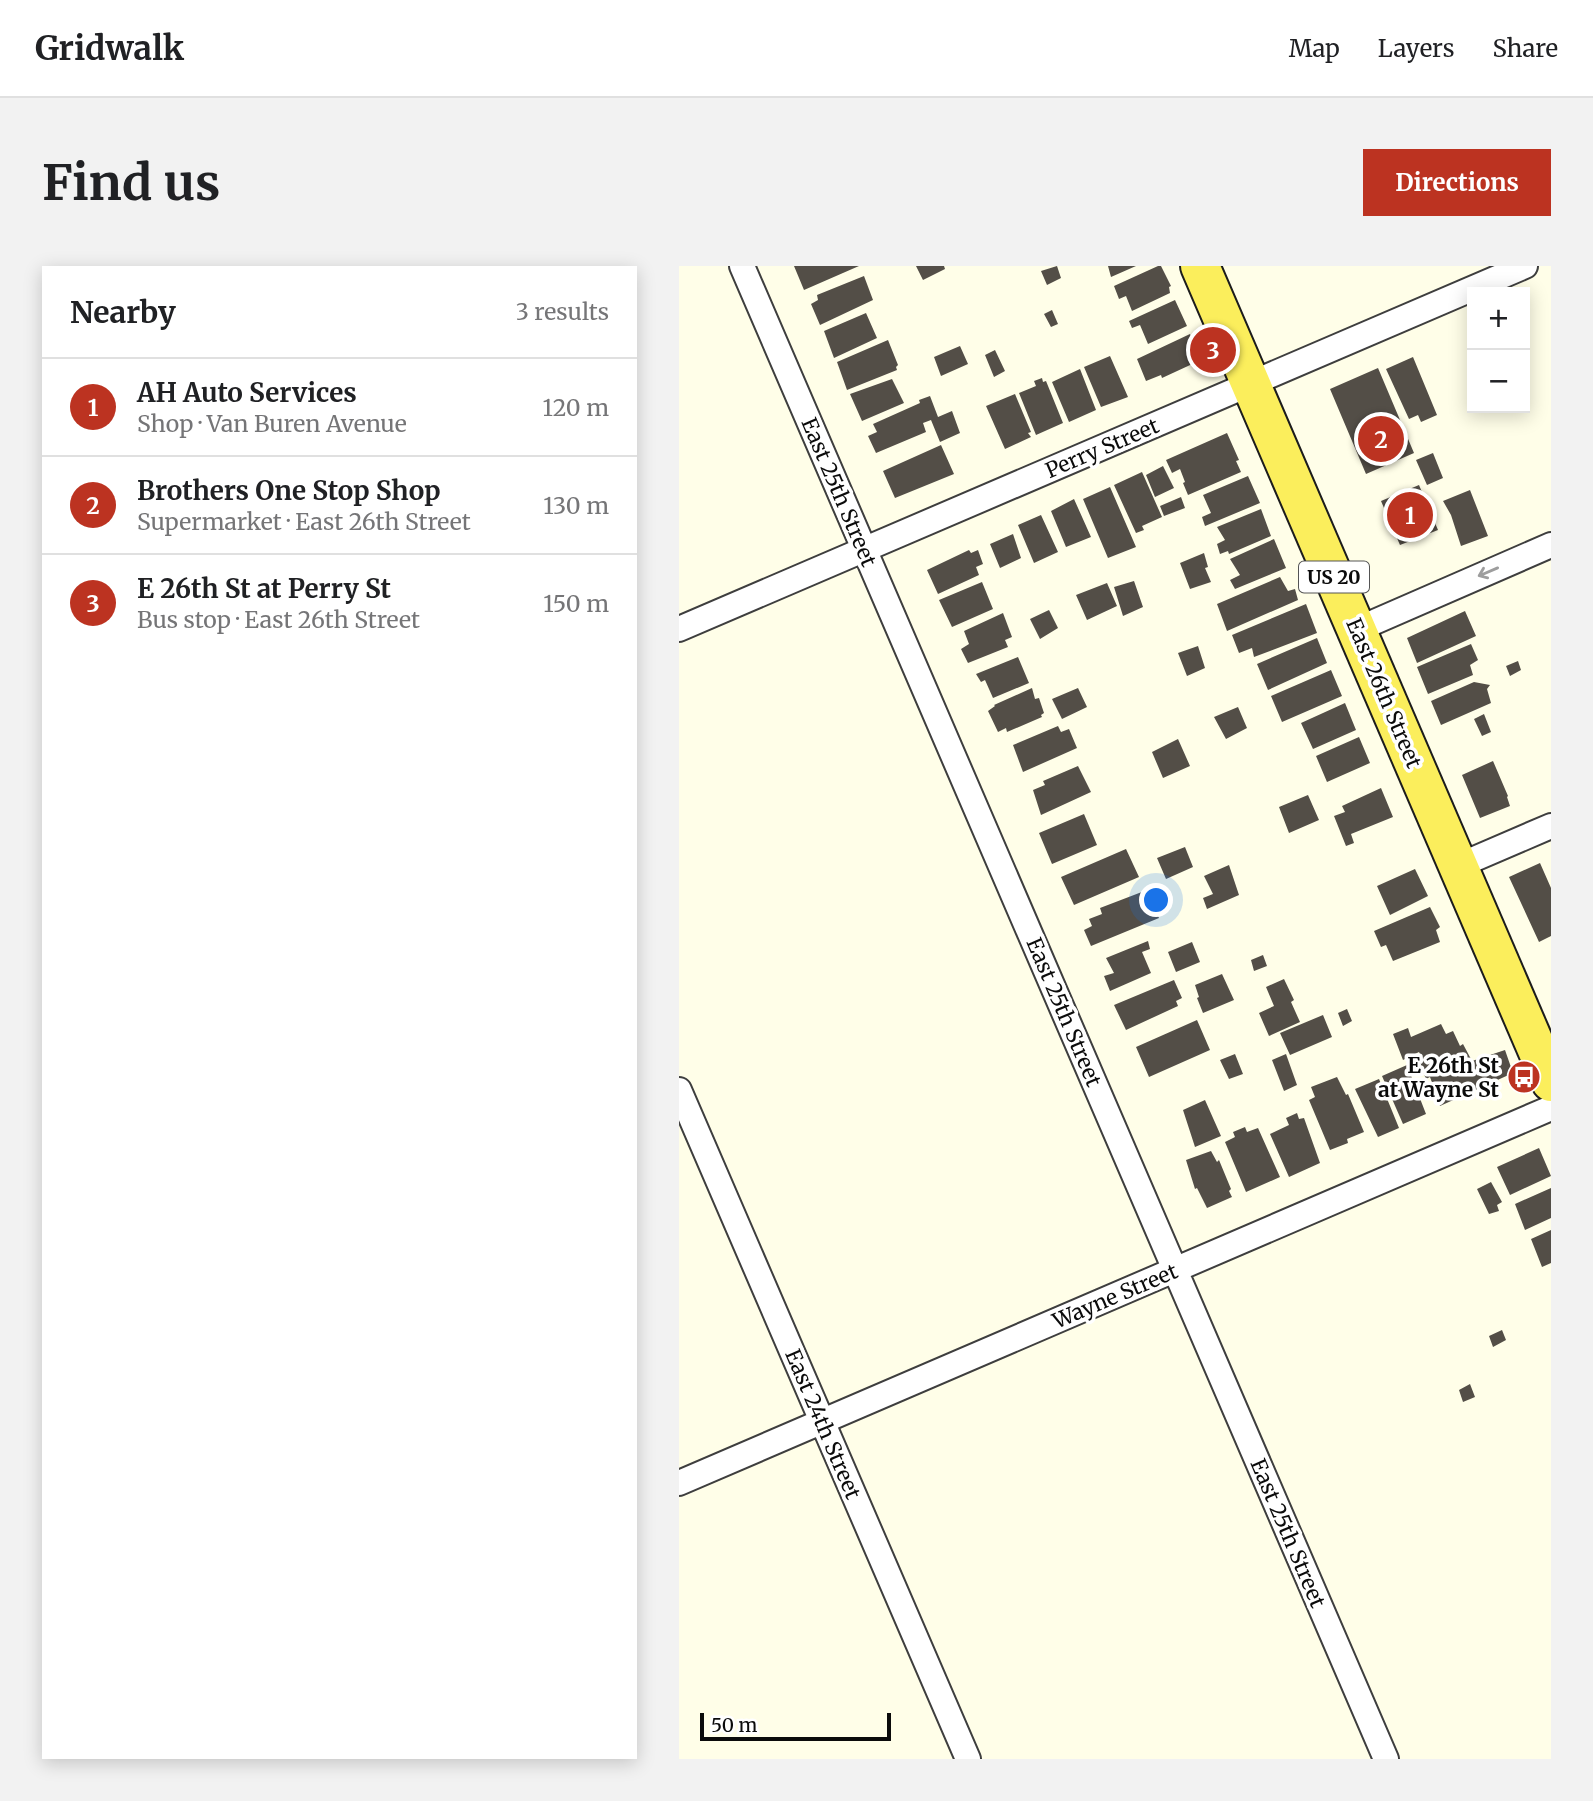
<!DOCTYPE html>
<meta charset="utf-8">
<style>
:root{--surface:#fff;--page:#f2f2f2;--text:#202124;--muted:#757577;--line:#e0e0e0;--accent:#bc3321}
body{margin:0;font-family:Merriweather,serif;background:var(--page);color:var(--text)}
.controls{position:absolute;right:21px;top:21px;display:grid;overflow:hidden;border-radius:0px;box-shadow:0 4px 18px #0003}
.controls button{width:63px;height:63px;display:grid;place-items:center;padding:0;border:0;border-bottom:2px solid var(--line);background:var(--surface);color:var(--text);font:35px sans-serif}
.scale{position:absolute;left:21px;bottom:18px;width:191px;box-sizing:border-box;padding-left:7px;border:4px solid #0b0b0b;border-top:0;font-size:19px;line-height:24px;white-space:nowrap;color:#0b0b0b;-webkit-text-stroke:5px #fff;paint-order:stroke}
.you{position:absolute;left:478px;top:635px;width:24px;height:24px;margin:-18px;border:5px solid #fff;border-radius:50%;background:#1a73e8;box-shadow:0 0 0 10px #1a73e833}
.badge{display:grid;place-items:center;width:46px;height:46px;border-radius:50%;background:var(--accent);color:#fff;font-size:23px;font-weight:700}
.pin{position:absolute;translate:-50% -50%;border:4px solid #fff;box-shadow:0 2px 7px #0006}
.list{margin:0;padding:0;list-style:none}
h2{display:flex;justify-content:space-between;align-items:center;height:91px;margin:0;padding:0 28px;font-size:30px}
h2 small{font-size:23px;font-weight:400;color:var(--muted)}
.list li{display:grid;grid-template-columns:46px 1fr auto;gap:21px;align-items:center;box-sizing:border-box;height:98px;padding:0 28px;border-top:2px solid var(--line)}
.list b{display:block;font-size:26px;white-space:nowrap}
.list p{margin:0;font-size:23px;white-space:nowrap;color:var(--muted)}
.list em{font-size:23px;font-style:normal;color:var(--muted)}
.map{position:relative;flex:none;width:872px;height:1493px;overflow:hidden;border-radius:0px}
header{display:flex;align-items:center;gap:42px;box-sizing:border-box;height:98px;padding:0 35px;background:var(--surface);border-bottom:2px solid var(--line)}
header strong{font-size:33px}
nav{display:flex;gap:38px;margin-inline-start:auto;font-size:24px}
.intro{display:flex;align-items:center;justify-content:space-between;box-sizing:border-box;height:168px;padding:0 42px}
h1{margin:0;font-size:49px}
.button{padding:18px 32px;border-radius:0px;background:var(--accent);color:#fff;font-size:24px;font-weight:700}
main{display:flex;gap:42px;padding:0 42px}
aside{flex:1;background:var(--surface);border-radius:0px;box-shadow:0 4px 18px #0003}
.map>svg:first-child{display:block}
.building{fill:#534e47}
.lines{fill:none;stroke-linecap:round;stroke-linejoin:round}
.minor-casing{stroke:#3e3e3e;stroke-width:28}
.primary-casing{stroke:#1c1c1c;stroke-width:42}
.minor{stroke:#fff;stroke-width:24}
.primary{stroke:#fbee5c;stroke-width:38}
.oneway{stroke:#9d9d9d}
.labels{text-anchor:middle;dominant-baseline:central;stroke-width:7;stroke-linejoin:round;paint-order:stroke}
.shield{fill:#fff;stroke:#545454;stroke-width:2}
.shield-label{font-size:19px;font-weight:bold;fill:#0b0b0b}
.street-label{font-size:21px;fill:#0b0b0b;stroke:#fff}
.poi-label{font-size:21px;font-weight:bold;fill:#0b0b0b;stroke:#fff;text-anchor:end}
</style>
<header>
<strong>Gridwalk</strong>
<nav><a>Map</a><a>Layers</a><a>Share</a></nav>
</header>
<div class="intro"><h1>Find us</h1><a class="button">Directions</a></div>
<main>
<aside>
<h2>Nearby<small>3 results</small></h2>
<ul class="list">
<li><span class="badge">1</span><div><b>AH Auto Services</b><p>Shop · Van Buren Avenue</p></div><em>120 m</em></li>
<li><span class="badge">2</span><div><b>Brothers One Stop Shop</b><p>Supermarket · East 26th Street</p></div><em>130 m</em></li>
<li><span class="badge">3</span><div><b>E 26th St at Perry St</b><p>Bus stop · East 26th Street</p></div><em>150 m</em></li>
</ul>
</aside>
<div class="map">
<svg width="872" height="1493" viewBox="0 0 872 1493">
<rect width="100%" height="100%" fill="#fffee8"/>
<path class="building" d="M 115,0 L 180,0 L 125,24 Z
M 237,0 L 265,0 L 266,3 L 244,14 Z
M 378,0 L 382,12 L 368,19 L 362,5 Z
M 429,0 L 457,0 L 432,11 Z
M 479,0 L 482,0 L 492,20 L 490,21 L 491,27 L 453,45 L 447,30 L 440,33 L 435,20 Z
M 185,10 L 194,34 L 141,59 L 132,38 L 139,34 L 138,29 Z
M 496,34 L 508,60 L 469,78 L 461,59 L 453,62 L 450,55 Z
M 373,44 L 379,58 L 372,61 L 365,48 Z
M 187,47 L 198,72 L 155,92 L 145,65 Z
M 511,68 L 522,94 L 483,112 L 482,109 L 467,115 L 458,93 Z
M 209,74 L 219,99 L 217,101 L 218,104 L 168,124 L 158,96 Z
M 281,80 L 289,98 L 262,110 L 255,91 Z
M 316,84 L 326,105 L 315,111 L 306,89 Z
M 431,90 L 449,131 L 422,141 L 405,101 Z
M 734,91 L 758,149 L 742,156 L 739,149 L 730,153 L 707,103 Z
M 699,102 L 735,187 L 687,208 L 651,123 Z
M 401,103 L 417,144 L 390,156 L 373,116 Z
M 363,112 L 364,116 L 367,115 L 384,157 L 357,169 L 340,127 L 357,120 L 355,115 Z
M 213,113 L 225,137 L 183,155 L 171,128 Z
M 336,128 L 352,166 L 349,167 L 352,171 L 326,183 L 307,140 Z
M 251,130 L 259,151 L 273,145 L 281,167 L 261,176 L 252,154 L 244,157 L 247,166 L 197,187 L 189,170 L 198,166 L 194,158 L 241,137 L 240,134 Z
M 548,167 L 560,194 L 557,195 L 562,206 L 509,229 L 504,217 L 506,216 L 501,203 L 493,207 L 487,194 Z
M 262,179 L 275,208 L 216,232 L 204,205 Z
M 754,187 L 764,212 L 748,219 L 737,194 Z
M 484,200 L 495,222 L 476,231 L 467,209 Z
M 463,206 L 483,251 L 463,260 L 465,264 L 457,267 L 435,219 Z
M 569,210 L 581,237 L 526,260 L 523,251 L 532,247 L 524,229 Z
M 740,219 L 759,264 L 721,279 L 702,235 Z
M 431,221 L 457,281 L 429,292 L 404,233 Z
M 791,224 L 809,270 L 782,280 L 772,249 L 764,235 Z
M 502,231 L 506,242 L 485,250 L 481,240 Z
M 395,233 L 412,271 L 387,281 L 372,245 Z
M 582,243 L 592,270 L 550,288 L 549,285 L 541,288 L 538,278 L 546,274 L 538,261 Z
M 362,249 L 379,286 L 355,297 L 339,259 Z
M 334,268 L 342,292 L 321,302 L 311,278 Z
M 595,273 L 607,302 L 556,323 L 551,314 L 561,309 L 551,293 Z
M 290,284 L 292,287 L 299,284 L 304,298 L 297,301 L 300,309 L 259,328 L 248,304 Z
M 525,287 L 529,301 L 526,302 L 532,316 L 511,323 L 501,297 Z
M 601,311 L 609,325 L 616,323 L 619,334 L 548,365 L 538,338 Z
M 455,315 L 464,341 L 444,350 L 435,321 Z
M 303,316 L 314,343 L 273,361 L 260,334 Z
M 428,317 L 438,340 L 408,354 L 397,329 Z
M 627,338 L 638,367 L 575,391 L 573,382 L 560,387 L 553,369 Z
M 370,344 L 379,362 L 361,373 L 351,353 Z
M 786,345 L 797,370 L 738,397 L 728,372 Z
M 324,347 L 333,371 L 326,374 L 329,381 L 289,397 L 282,383 L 290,378 L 285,365 Z
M 638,372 L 648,397 L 589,424 L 578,398 Z
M 792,378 L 799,394 L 791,399 L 794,409 L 749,428 L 738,401 Z
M 519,380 L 526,402 L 508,410 L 499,387 Z
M 339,391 L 350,417 L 314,432 L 306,414 L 302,416 L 297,408 Z
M 839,395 L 842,404 L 831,410 L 827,400 Z
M 652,404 L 663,430 L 603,456 L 592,430 Z
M 795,416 L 811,419 L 808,423 L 812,437 L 762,459 L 752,435 Z
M 353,422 L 356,433 L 360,432 L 365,447 L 362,449 L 363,451 L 328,466 L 327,462 L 319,466 L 309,445 L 316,440 L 315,439 Z
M 399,422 L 408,441 L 383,453 L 373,433 Z
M 666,437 L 677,464 L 634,483 L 622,457 Z
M 559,441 L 568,462 L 547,473 L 535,451 Z
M 805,448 L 812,466 L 803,470 L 795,453 Z
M 379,460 L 382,466 L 390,463 L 398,482 L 344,506 L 334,479 Z
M 680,471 L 691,497 L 648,516 L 637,490 Z
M 499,473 L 511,500 L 484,512 L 473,486 Z
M 814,495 L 829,530 L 828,531 L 831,540 L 801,552 L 783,509 Z
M 399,500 L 412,526 L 362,549 L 354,524 L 366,519 L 364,515 Z
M 702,522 L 714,551 L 672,568 L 675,577 L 667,580 L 655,550 L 666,546 L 663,540 Z
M 629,529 L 640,554 L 610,567 L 600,541 Z
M 405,548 L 418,579 L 373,598 L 360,567 Z
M 506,581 L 514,601 L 487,613 L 478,592 Z
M 447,583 L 460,611 L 395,639 L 382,611 Z
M 861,597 L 872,622 L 872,670 L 860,676 L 830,611 Z
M 550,599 L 560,629 L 528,643 L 524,632 L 534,628 L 525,610 Z
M 736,603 L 749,630 L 711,649 L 698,620 Z
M 468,624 L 480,652 L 412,680 L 405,664 L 413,660 L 410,653 L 423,648 L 421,642 Z
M 751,641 L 761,661 L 757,664 L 761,676 L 714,695 L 707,679 L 702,681 L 695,665 Z
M 469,675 L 471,683 L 463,686 L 472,707 L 431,725 L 425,710 L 435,707 L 427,692 Z
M 513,676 L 521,696 L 497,706 L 489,686 Z
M 584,689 L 588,700 L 575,705 L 572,694 Z
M 543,708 L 555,734 L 524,747 L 518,732 L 520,731 L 516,719 Z
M 605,713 L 615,734 L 612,736 L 621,756 L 590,770 L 580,747 L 595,740 L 587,721 Z
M 495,714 L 503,732 L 497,735 L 499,740 L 447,764 L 435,739 Z
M 668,743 L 673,755 L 664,760 L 659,747 Z
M 644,749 L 653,771 L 611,789 L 601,767 Z
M 518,754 L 531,784 L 470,811 L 457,781 Z
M 762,758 L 767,768 L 774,765 L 781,780 L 784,778 L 793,795 L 826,784 L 834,807 L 761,840 L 751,811 L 747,813 L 739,794 L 743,792 L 740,786 L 724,794 L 714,768 L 729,762 L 732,771 Z
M 556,788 L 564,808 L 550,813 L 541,794 Z
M 607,788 L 618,819 L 605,825 L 593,794 Z
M 728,799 L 747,848 L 724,858 L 703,810 Z
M 658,811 L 667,829 L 669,828 L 685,866 L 668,873 L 669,877 L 651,884 L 630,834 L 636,831 L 632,821 Z
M 700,813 L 720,862 L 699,871 L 676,823 Z
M 526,834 L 542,870 L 516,881 L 504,844 Z
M 618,847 L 620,853 L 625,852 L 641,897 L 610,911 L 591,868 L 610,859 L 607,852 Z
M 566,861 L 568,866 L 579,862 L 601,911 L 567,926 L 546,876 L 556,871 L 554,866 Z
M 860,882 L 872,910 L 831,929 L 818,901 Z
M 532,885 L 538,896 L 540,894 L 552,923 L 550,925 L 553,931 L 528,942 L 518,922 L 516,923 L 507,894 Z
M 812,916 L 823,936 L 818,939 L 820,945 L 810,948 L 798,923 Z
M 872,922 L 872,952 L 846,964 L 836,938 Z
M 872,964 L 872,997 L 863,1001 L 852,973 Z
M 823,1064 L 827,1074 L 814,1081 L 810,1070 Z
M 791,1118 L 796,1131 L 784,1136 L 780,1124 Z"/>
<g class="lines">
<defs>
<path id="minor" d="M 63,0 L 707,1493
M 0,363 L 846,0
M 677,364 L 872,279
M 779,600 L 872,560
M 0,824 L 289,1493
M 0,1217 L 872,842"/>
<path id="primary" d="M 521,0 L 872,816"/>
</defs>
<use href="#minor" class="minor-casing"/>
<use href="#primary" class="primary-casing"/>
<use href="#minor" class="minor"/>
<use href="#primary" class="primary"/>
</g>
<defs><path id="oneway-shaft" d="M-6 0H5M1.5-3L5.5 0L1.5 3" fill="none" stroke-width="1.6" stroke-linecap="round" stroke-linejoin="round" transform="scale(1.75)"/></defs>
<use class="oneway" href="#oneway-shaft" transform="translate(809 306) rotate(157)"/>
<defs>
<symbol id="bus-disc" viewBox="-11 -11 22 22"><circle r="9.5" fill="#bc3321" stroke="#fff"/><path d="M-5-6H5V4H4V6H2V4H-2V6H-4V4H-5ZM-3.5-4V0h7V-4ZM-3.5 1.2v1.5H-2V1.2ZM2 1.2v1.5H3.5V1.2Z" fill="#fff"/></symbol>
</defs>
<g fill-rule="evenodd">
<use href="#bus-disc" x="826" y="792" width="38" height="38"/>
</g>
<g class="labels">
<rect class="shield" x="620" y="295.5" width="70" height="31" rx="5"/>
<g class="shield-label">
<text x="655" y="311">US 20</text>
</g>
<g class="street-label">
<text transform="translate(423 182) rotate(-23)">Perry Street</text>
<text transform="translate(160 226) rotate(67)">East 25th Street</text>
<text transform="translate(705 427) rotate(67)">East 26th Street</text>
<text transform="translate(385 746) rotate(67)">East 25th Street</text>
<text transform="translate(436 1030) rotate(-23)">Wayne Street</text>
<text transform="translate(144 1158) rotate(67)">East 24th Street</text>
<text transform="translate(609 1267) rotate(67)">East 25th Street</text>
</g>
<g class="poi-label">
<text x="820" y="799">E 26th St<tspan x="820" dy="24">at Wayne St</tspan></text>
</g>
</g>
</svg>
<div class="controls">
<button>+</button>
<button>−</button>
</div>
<div class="scale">50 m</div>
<div class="you"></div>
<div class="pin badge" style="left:731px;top:249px">1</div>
<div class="pin badge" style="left:702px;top:173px">2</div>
<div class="pin badge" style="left:534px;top:84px">3</div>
</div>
</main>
